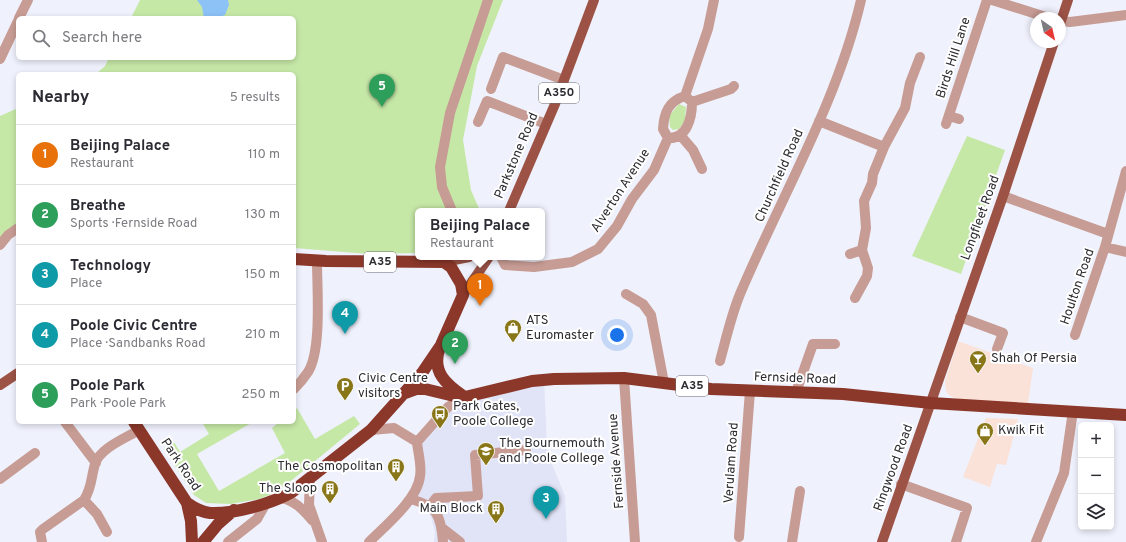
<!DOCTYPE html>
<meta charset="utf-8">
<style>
:root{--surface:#fff;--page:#f7f7f7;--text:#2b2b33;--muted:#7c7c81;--line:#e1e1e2;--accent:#b45309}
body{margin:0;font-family:Overpass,sans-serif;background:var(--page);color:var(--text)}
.controls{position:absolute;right:12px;bottom:12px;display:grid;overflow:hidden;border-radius:6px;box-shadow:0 2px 6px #0003}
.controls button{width:36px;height:36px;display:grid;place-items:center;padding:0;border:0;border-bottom:1px solid var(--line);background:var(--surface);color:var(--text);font:20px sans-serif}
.compass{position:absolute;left:1030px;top:12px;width:36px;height:36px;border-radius:50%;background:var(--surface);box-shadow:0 2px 6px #0003;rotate:146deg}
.you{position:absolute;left:617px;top:335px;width:14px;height:14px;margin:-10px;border:3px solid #fff;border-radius:50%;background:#1a73e8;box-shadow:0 0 0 6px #1a73e833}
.badge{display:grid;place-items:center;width:26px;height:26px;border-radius:50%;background:var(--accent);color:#fff;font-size:13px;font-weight:700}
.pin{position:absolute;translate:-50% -33px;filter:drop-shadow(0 1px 2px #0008)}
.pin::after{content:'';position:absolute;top:21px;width:14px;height:12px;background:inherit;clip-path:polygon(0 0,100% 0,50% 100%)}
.popup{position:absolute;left:415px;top:208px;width:130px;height:52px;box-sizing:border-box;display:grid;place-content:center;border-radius:6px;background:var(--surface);filter:drop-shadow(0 1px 3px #0005);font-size:13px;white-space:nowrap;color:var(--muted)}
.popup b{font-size:15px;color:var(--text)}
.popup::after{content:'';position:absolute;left:50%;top:100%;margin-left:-8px;border:8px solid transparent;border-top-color:var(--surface)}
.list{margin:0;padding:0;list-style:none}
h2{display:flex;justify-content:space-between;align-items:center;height:52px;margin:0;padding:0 16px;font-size:17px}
h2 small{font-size:13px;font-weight:400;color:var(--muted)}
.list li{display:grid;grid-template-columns:26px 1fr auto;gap:12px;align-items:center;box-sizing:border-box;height:60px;padding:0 16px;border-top:1px solid var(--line)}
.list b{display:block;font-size:15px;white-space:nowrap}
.list p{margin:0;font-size:13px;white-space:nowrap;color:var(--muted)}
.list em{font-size:13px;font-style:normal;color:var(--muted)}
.icon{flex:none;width:22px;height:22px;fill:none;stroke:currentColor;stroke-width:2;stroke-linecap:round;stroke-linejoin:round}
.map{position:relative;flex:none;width:1126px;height:542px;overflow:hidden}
.search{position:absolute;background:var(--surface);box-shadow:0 2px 6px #0003;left:16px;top:16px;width:280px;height:44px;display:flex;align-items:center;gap:10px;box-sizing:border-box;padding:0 14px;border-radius:6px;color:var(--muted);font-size:15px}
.panel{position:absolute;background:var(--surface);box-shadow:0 2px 6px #0003;left:16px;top:72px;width:280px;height:352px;border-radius:6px}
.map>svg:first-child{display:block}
.commercial{fill:#fae2d8}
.built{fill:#e1e4f7}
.green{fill:#c6e8a7}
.water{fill:#8dc2f7}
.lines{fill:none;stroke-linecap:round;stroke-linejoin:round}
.minor{stroke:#c79c94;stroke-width:10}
.major{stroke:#9c5346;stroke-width:10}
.highway{stroke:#8b372a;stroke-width:12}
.labels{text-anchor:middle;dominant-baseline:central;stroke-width:4;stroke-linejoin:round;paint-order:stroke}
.shield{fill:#fff;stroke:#6b6b6f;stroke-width:1}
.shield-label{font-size:12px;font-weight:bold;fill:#2c2c31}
.street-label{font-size:13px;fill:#2c2c31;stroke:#fff}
.poi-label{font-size:13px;fill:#2c2c31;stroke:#fff;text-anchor:start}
</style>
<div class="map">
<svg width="1126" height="542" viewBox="0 0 1126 542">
<rect width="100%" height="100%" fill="#eff1fc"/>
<path class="commercial" d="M 958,341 L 1033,368 L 1028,404 L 956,399 L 949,395 L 946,391 L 945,381 Z
M 986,418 L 1018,419 L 1006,465 L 997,464 L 990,487 L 963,477 Z"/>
<path class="built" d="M 544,380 L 547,447 L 549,457 L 565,496 L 567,542 L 434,542 L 435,532 L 429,511 L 410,499 L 417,488 L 417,442 L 448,407 Z"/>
<path class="green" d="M 140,0 L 503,0 L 477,66 L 463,140 L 471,190 L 480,211 L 418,211 L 418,253 L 368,254 L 294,248 L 294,74 L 96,74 L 105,66 L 109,58 L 294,58 L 294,18 L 131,18 Z
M 679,104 L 686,107 L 685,121 L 679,129 L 673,130 L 670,127 L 669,116 Z
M 18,108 L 18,228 L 0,245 L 0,116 Z
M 967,136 L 1005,150 L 961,274 L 912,256 Z
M 297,408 L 315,439 L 354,416 L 360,424 L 292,480 L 272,494 L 259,499 L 231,504 L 206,503 L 194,495 L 164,449 L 174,442 L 180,452 L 209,434 L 202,422 L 253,422 L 197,454 L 219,491 L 285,453 L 272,428 L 279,422 L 294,422 L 294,411 Z"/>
<path class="water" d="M 197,0 L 228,0 L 229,5 L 225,15 L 216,18 L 204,18 L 202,7 Z"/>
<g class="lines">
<path class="minor" d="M 992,0 L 1049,18
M 19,18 L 28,0
M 1060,21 L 1070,22 L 1126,15
M 0,59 L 18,21
M 491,89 L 503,57 L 564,80
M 685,96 L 692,102 C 692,118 687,139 668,138 L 663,129 C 664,112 669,101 685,96 Z
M 685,96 L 708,29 L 714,0
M 692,102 L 731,89 L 734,86
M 949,116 L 959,119
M 819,121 L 884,147
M 478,122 L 487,101 L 546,124
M 946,124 L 987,0
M 681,136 L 693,150 L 702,169
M 1003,196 L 1108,234
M 452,211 L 442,187 L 440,167 L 450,113 L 488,0
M 0,245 L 8,235 L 18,228
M 1105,247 L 1126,252
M 850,254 L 862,250
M 501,257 L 505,265 L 534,267 L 572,262 L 598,249 L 617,226 L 632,199 L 654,170 L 668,138
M 626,294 L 643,304 L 651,315 L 664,383
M 855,298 L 867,276 L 868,268 L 862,250 L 866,228 L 864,201 L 872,183 L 873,174 L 884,147 L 905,108 L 910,83 L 920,57
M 960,317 L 1003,333 L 997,349
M 1075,335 L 1105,247 L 1126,171
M 720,361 C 726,339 731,316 740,294 C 781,197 837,103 861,0
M 624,378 L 635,542
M 294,389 C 299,384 304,378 308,372 C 322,350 317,288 317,261
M 796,392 L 813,344 L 835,344
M 65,422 L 96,463
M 417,442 L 448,407 L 465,397
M 310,478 L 309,505 L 322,542
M 0,479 L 35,453
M 901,484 L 967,508 L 956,542
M 281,498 C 295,500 304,511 313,521
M 410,499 C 437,506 441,515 443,542
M 84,500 L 97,514 L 107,532
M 430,506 L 436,498 L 478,496 L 475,455 L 526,450
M 442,528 L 460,542
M 739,537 L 750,391
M 42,542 L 40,532 L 43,529 L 84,500 C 92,488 91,477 95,464 C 100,448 126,438 139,430
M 228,542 L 257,519 L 265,505
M 369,542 C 385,526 418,499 420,476 C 422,466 418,453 417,442 L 394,428 L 371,430
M 792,542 L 800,491
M 1036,542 L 1064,473 L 1073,411"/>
<path class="major" d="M 1060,24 L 1068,0
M 509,211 L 555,104 L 594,0
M 444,262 L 469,257
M 463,295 L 489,257
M 0,385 L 18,373
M 882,542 L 1003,196 L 1054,42"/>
<path class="highway" d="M 439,350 C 432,372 446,384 463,396
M 405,393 L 416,389 L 425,389 L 454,396 L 465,397 L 532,381 L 554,379 L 624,378 L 711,389 L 843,394 L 931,403 L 1126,415
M 134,422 L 187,503 C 194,508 201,512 210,513 C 234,514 271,504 292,492 L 371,430 L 422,373 L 441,345 L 463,295 L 461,284 L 451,267 L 444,262 L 326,261 L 294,259
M 187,503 L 191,521 L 192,542
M 203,542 L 218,524 L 234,510"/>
</g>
<defs>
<symbol id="shop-pin" viewBox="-11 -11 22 30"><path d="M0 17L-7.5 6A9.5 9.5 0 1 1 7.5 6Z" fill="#887619" stroke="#fff"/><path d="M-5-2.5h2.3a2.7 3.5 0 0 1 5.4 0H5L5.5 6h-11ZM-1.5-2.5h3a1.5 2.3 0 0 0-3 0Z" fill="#fff"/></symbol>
<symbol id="bar-pin" viewBox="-11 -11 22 30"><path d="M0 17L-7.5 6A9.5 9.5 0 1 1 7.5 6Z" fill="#887619" stroke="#fff"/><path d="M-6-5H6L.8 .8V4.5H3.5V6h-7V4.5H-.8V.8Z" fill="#fff"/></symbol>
<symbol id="parking-pin" viewBox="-11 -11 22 30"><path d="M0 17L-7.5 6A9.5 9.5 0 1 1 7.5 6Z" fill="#887619" stroke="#fff"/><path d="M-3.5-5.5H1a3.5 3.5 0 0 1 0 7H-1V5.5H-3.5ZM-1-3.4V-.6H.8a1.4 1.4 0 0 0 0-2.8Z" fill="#fff"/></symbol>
<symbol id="bus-pin" viewBox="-11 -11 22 30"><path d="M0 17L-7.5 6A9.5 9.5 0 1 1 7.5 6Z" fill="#887619" stroke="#fff"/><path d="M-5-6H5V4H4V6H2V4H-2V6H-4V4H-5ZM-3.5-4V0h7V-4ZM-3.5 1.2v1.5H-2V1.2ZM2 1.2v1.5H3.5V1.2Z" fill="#fff"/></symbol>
<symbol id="university-pin" viewBox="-11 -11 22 30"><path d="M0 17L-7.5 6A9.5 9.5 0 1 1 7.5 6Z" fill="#887619" stroke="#fff"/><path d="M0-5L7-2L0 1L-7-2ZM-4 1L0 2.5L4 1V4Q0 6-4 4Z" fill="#fff"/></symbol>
<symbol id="building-pin" viewBox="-11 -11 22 30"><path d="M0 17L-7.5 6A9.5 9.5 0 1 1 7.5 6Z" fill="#887619" stroke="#fff"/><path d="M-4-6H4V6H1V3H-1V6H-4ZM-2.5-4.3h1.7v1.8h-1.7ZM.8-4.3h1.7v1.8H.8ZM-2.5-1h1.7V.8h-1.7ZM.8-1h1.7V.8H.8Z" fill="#fff"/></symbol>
</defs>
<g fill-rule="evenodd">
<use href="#shop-pin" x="503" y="318" width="20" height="27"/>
<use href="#bar-pin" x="968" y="349" width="20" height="27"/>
<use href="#parking-pin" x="335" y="376" width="20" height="27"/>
<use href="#bus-pin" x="430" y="404" width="20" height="27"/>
<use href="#shop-pin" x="975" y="421" width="20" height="27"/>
<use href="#university-pin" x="476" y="441" width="20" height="27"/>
<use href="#building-pin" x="386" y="457" width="20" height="27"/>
<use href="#building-pin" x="320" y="479" width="20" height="27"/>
<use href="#building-pin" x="486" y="499" width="20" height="27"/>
</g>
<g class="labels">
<g class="shield">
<rect x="539" y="83" width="40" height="20" rx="3"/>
<rect x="364" y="252" width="32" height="20" rx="3"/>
<rect x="676" y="376" width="32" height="20" rx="3"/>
</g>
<g class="shield-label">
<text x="559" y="93">A350</text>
<text x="380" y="262">A35</text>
<text x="692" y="386">A35</text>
</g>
<g class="street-label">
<text transform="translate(954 58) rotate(-72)">Birds Hill Lane</text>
<text transform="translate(517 156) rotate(-67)">Parkstone Road</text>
<text transform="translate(780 176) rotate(-66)">Churchfield Road</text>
<text transform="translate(621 191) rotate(-57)">Alverton Avenue</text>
<text transform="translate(981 218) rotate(-70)">Longfleet Road</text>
<text transform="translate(1078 287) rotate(-71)">Houlton Road</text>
<text transform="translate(795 379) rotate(2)">Fernside Road</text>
<text transform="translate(617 461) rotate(-94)">Fernside Avenue</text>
<text transform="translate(732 463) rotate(-86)">Verulam Road</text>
<text transform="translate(180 465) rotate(56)">Park Road</text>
<text transform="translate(894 468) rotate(-70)">Ringwood Road</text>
</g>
<g class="poi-label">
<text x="526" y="321">ATS<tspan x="526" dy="15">Euromaster</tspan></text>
<text x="991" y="359">Shah Of Persia</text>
<text x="358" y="379">Civic Centre<tspan x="358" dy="15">visitors</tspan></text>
<text x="453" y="407">Park Gates,<tspan x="453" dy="15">Poole College</tspan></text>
<text x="998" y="431">Kwik Fit</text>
<text x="499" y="444">The Bournemouth<tspan x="499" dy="15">and Poole College</tspan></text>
<text x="383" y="467" text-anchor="end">The Cosmopolitan</text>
<text x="317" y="489" text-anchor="end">The Sloop</text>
<text x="483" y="509" text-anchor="end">Main Block</text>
</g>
</g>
</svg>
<div class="controls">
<button>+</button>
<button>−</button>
<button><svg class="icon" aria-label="layers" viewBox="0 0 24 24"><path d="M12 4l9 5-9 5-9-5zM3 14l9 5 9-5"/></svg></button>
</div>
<svg class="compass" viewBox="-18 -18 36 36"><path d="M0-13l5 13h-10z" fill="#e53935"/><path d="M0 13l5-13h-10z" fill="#7c7c81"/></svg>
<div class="you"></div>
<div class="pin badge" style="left:480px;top:306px;background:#e8710a">1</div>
<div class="popup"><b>Beijing Palace</b>Restaurant</div>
<div class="pin badge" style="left:455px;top:364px;background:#2e9e5b">2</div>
<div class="pin badge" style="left:546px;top:519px;background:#0f9aa8">3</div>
<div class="pin badge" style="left:345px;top:334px;background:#0f9aa8">4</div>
<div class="pin badge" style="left:382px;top:107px;background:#2e9e5b">5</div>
<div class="search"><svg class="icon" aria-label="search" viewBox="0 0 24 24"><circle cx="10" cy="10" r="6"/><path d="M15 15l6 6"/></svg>Search here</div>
<section class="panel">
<h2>Nearby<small>5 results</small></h2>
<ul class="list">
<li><span class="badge" style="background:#e8710a">1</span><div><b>Beijing Palace</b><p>Restaurant</p></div><em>110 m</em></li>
<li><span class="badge" style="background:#2e9e5b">2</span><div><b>Breathe</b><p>Sports · Fernside Road</p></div><em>130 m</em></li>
<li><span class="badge" style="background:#0f9aa8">3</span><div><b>Technology</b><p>Place</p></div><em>150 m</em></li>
<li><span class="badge" style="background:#0f9aa8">4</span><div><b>Poole Civic Centre</b><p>Place · Sandbanks Road</p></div><em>210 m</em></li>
<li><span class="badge" style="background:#2e9e5b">5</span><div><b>Poole Park</b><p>Park · Poole Park</p></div><em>250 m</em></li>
</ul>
</section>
</div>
